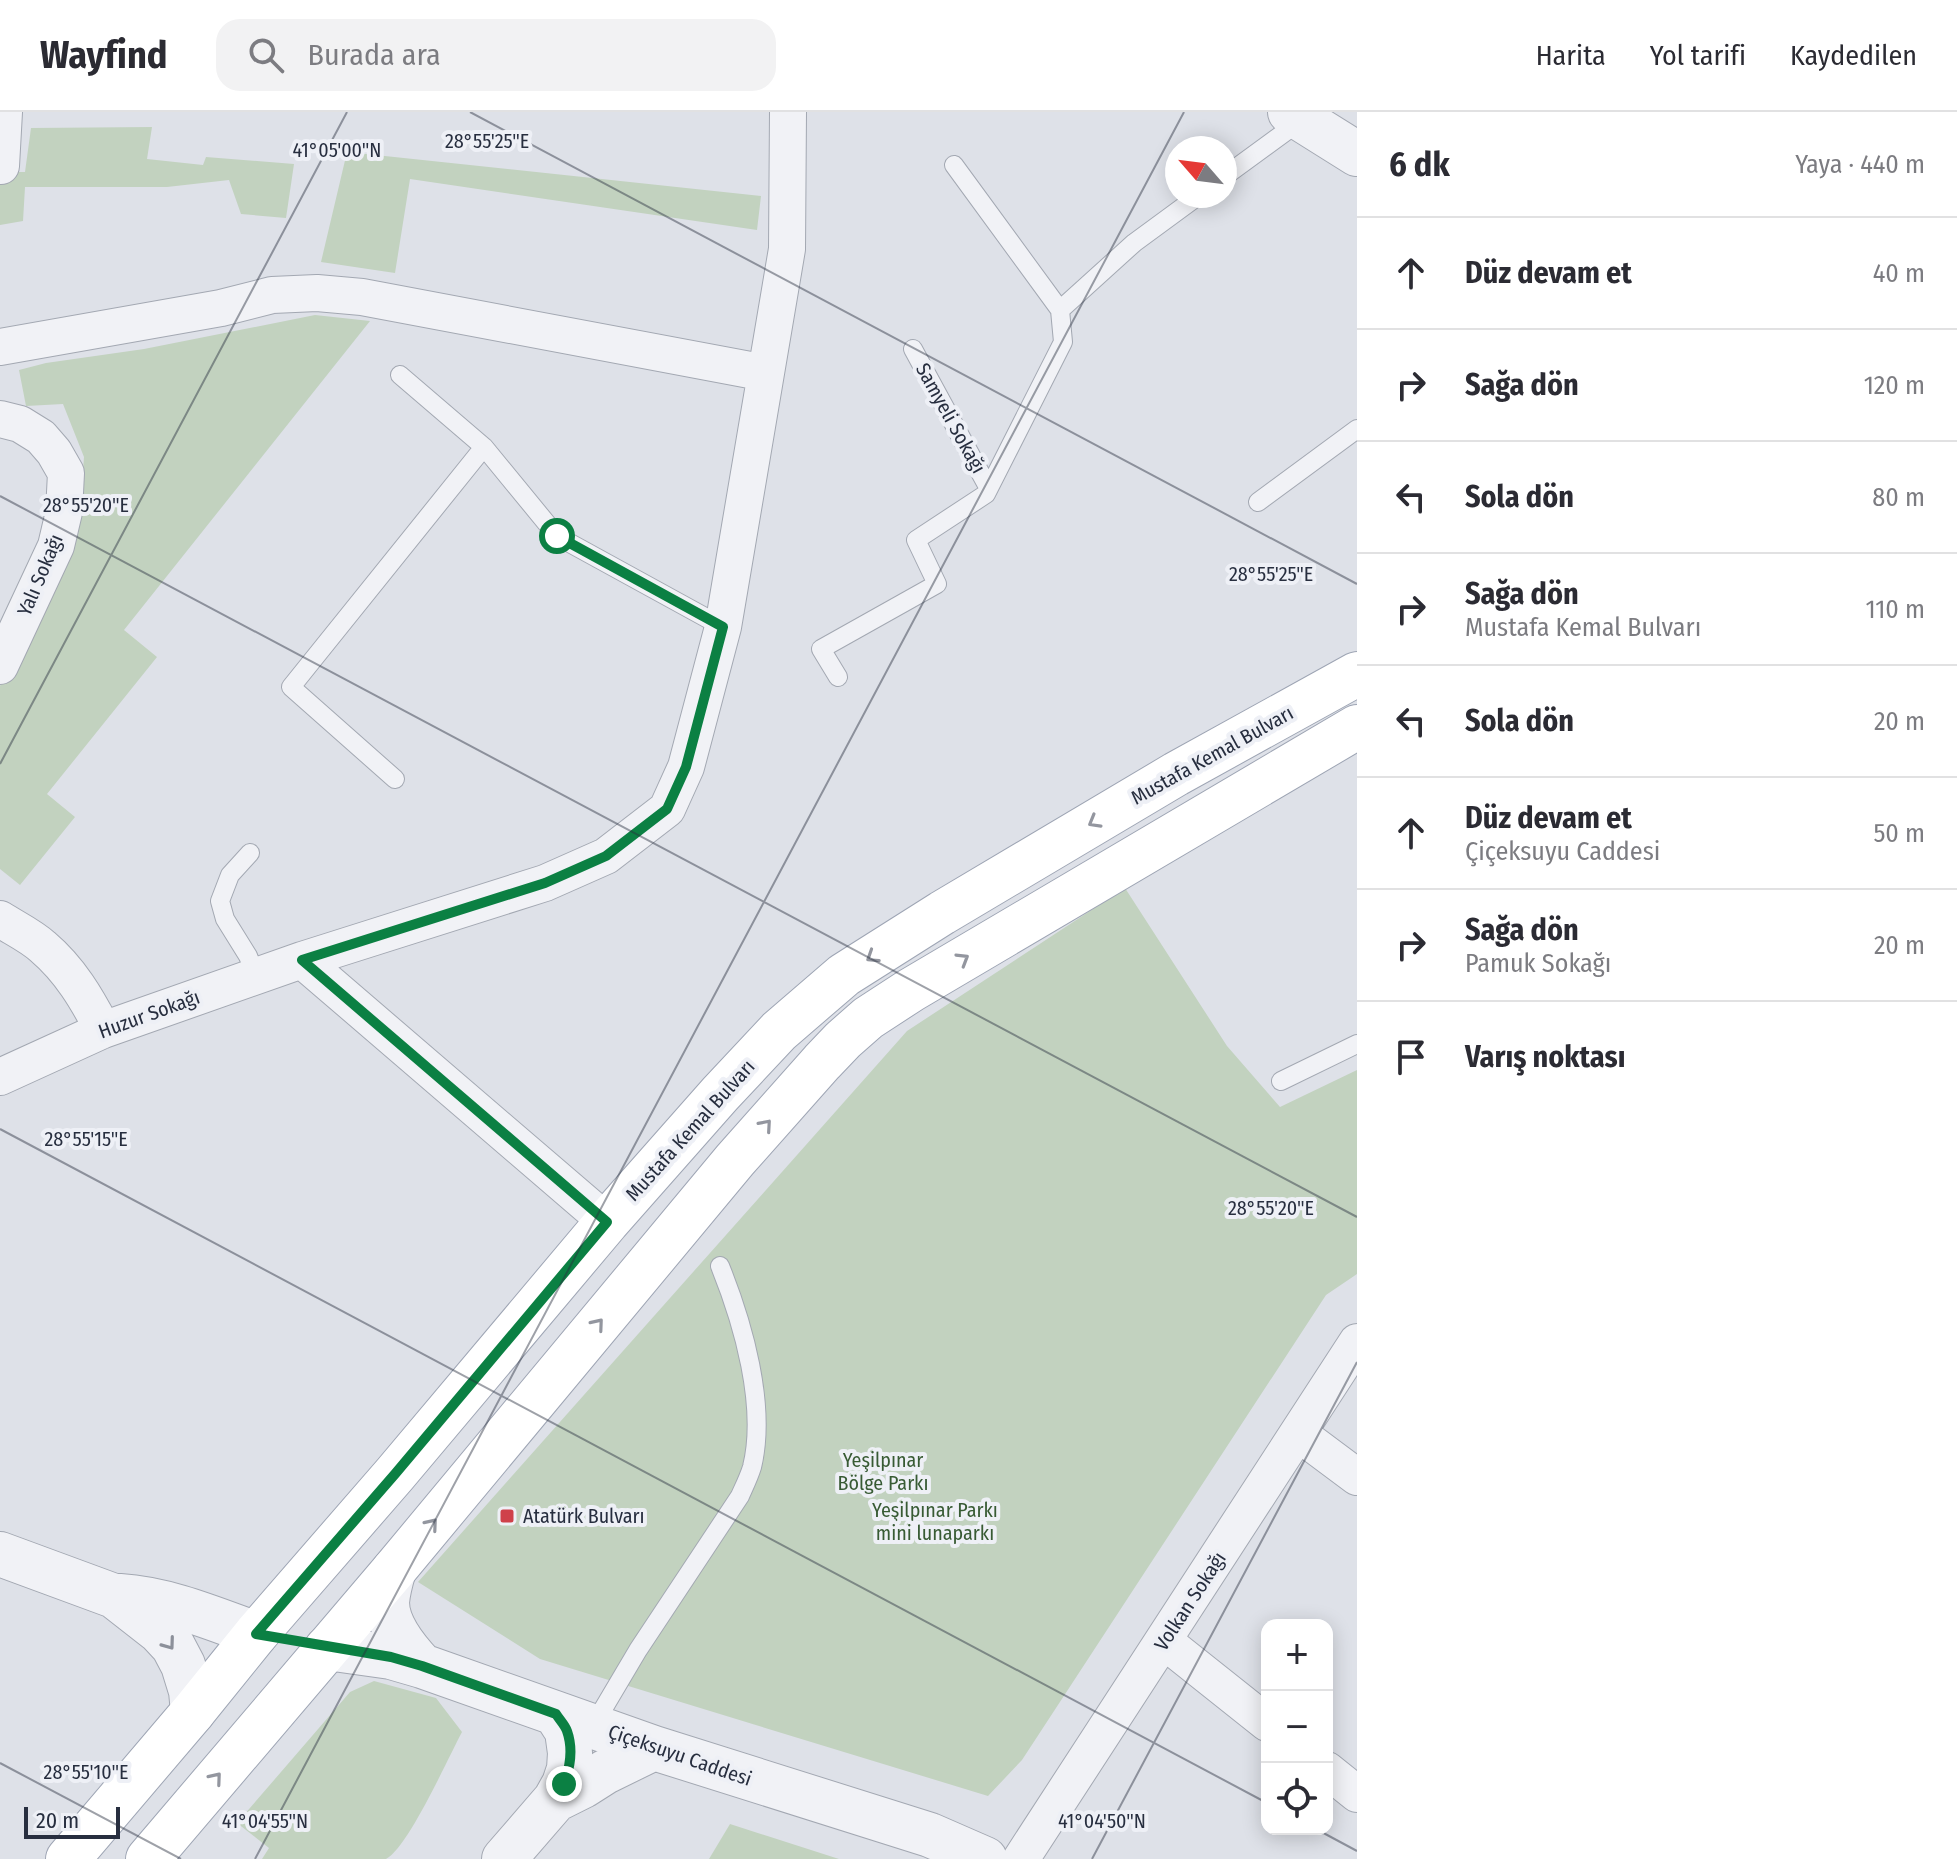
<!DOCTYPE html>
<html lang="tr">
<meta charset="utf-8">
<style>
:root{--surface:#fff;--page:#f2f2f3;--text:#2b2b33;--muted:#7c7c81;--line:#e1e1e2}
body{margin:0;font-family:"Fira Sans Condensed",sans-serif;background:var(--page);color:var(--text)}
.controls{position:absolute;right:24px;bottom:24px;display:grid;overflow:hidden;border-radius:16px;box-shadow:0 4px 20px #0003}
.controls button{width:72px;height:72px;display:grid;place-items:center;padding:0;border:0;border-bottom:2px solid var(--line);background:var(--surface);color:var(--text);font:40px sans-serif}
.compass{position:absolute;left:1165px;top:24px;width:72px;height:72px;border-radius:50%;background:var(--surface);box-shadow:0 4px 20px #0003;rotate:298deg}
.scale{position:absolute;left:24px;bottom:20px;width:96px;box-sizing:border-box;padding-left:8px;border:4px solid #272e3f;border-top:0;font-size:22px;line-height:28px;white-space:nowrap;color:#272e3f;-webkit-text-stroke:6px #eef0f6;paint-order:stroke}
.stop{position:absolute;width:24px;height:24px;margin:-18px;border:6px solid #0b8043;border-radius:50%;background:#fff}
.stop.end{background:#0b8043;border-color:#fff;box-shadow:0 2px 8px #0008}
.list{margin:0;padding:0;list-style:none}
h2{display:flex;justify-content:space-between;align-items:center;height:104px;margin:0;padding:0 32px;font-size:34px}
h2 small{font-size:26px;font-weight:400;color:var(--muted)}
.list li{display:grid;grid-template-columns:52px 1fr auto;gap:24px;align-items:center;box-sizing:border-box;height:112px;padding:0 32px;border-top:2px solid var(--line)}
.list b{display:block;font-size:30px;white-space:nowrap}
.list p{margin:0;font-size:26px;white-space:nowrap;color:var(--muted)}
.list em{font-size:26px;font-style:normal;color:var(--muted)}
.icon{flex:none;width:44px;height:44px;fill:none;stroke:currentColor;stroke-width:2;stroke-linecap:round;stroke-linejoin:round}
.map{position:relative;flex:none;width:1357px;height:1747px;overflow:hidden}
header{display:flex;align-items:center;gap:48px;box-sizing:border-box;height:112px;padding:0 40px;background:var(--surface);border-bottom:2px solid var(--line)}
header strong{font-size:38px}
nav{display:flex;gap:44px;margin-inline-start:auto;font-size:28px}
.search{width:560px;height:72px;background:var(--page);display:flex;align-items:center;gap:20px;box-sizing:border-box;padding:0 28px;border-radius:24px;color:var(--muted);font-size:30px}
main{display:flex}
aside{flex:1;background:var(--surface)}
.map>svg:first-child{display:block}
.green{fill:#c2d2bf}
.lines{fill:none;stroke-linecap:round;stroke-linejoin:round}
.service-casing{stroke:#a3a8b2;stroke-width:20}
.minor-casing{stroke:#a3a8b2;stroke-width:38}
.tertiary-casing{stroke:#a3a8b2;stroke-width:46}
.primary-casing{stroke:#9ea5b4;stroke-width:46}
.service{stroke:#f1f2f6;stroke-width:18}
.minor{stroke:#f1f2f6;stroke-width:36}
.tertiary{stroke:#f1f2f6;stroke-width:44}
.primary{stroke:#fff;stroke-width:44}
.oneway{stroke:#93969f}
.oneway2{stroke:#8c909a}
.route{stroke:#0b8043;stroke-width:10}
.ticks{fill:none;stroke:#272e3f;stroke-width:2;stroke-opacity:0.45}
.poi-dot{fill:#cf414a;stroke:#eef0f6;stroke-width:3}
.labels{text-anchor:middle;dominant-baseline:central;stroke-width:8;stroke-linejoin:round;paint-order:stroke}
.street-label{font-size:20px;fill:#272e3f;stroke:#eef0f6}
.park-label{font-size:20px;fill:#385b34;stroke:#eef0f6}
.poi-label{font-size:20px;fill:#272e3f;stroke:#eef0f6;text-anchor:start}
.ticks-label{font-size:20px;text-anchor:middle;fill:#272e3f;stroke:#eef0f6;stroke-width:8;stroke-linejoin:round;paint-order:stroke}
</style>
<header>
<strong>Wayfind</strong>
<div class="search"><svg class="icon" aria-label="search" viewBox="0 0 24 24"><circle cx="10" cy="10" r="6"/><path d="M15 15l6 6"/></svg>Burada ara</div>
<nav><a>Harita</a><a>Yol tarifi</a><a>Kaydedilen</a></nav>
</header>
<main>
<div class="map">
<svg width="1357" height="1747" viewBox="0 0 1357 1747">
<rect width="100%" height="100%" fill="#dee1e8"/>
<path class="green" d="M 152,15 L 147,47 L 203,53 L 206,45 L 294,52 L 286,106 L 241,102 L 229,68 L 167,75 L 25,75 L 23,109 L 0,113 L 0,60 L 25,60 L 31,16 Z
M 347,40 L 761,84 L 757,118 L 410,67 L 395,161 L 321,150 Z
M 315,203 L 370,209 L 124,518 L 157,545 L 47,682 L 75,705 L 20,773 L 0,757 L 0,574 L 78,423 L 84,345 L 63,292 L 26,294 L 19,258 L 46,251 L 144,237 Z
M 1125,776 L 1227,934 L 1280,995 L 1357,958 L 1357,1162 L 1326,1183 L 1022,1648 L 988,1684 L 540,1547 L 418,1470 L 907,919 Z
M 374,1569 L 436,1586 L 462,1620 C 448,1646 408,1736 386,1747 L 262,1747 L 269,1736 L 237,1711 L 350,1580 Z
M 730,1712 L 839,1747 L 709,1747 Z"/>
<g class="lines">
<defs>
<path id="service" d="M 954,53 L 1060,198
M 1225,64 L 1303,7
M 913,237 L 988,375
M 400,263 L 484,335
M 1258,390 L 1357,317
M 838,565 L 821,537 L 937,472 L 916,428 L 986,382 L 1063,230 L 1060,198 L 1134,131 L 1198,84
M 395,667 L 291,575 L 484,335 L 557,424 L 723,515
M 250,741 L 230,763 L 220,789 L 225,807 L 248,844 L 256,864
M 1281,969 L 1357,932
M 593,1614 L 638,1538 L 740,1384 C 744,1375 749,1365 752,1355 C 767,1294 743,1211 720,1154"/>
<path id="minor" d="M 1,54 L 4,0
M 0,235 L 221,196 L 272,183 L 317,181 L 362,185 L 766,261
M 0,307 L 20,312 L 41,325 L 54,340 L 66,361 L 64,400 L 56,434 L 0,554
M 0,807 C 14,816 31,824 43,835 C 70,858 87,887 103,918
M 0,965 L 103,918 L 302,848
M 607,1110 L 302,848 L 545,771 L 606,744 L 667,697 L 686,655 L 723,515 L 787,137 L 788,0
M 1298,1321 L 1357,1365
M 1164,1529 L 1267,1611
M 1327,1658 L 1357,1682
M 1021,1747 L 1357,1230"/>
<path id="tertiary" d="M 1290,0 L 1357,42
M 0,1442 L 114,1484 L 160,1520 L 173,1534 L 183,1553 L 191,1579 L 193,1600
M 394,1458 C 391,1468 388,1479 387,1490 C 387,1513 407,1538 422,1554
M 120,1484 C 167,1487 212,1506 256,1522
M 327,1536 L 391,1545 L 422,1554 L 654,1636 L 930,1723 L 985,1747
M 555,1688 L 583,1674 L 605,1660 L 654,1636
M 504,1747 L 555,1688 L 564,1672 L 569,1657 L 570,1641 L 567,1619 L 556,1602"/>
<path id="primary" d="M 68,1747 L 193,1600 L 256,1522 L 395,1362 L 607,1110 L 720,982 L 779,919 L 844,863 L 942,801 L 1176,662 L 1357,562
M 148,1747 L 394,1458 L 735,1048 L 822,950 L 843,928 L 868,906 L 911,878 L 1357,615"/>
</defs>
<use href="#service" class="service-casing"/>
<use href="#minor" class="minor-casing"/>
<use href="#tertiary" class="tertiary-casing"/>
<use href="#primary" class="primary-casing"/>
<use href="#service" class="service"/>
<use href="#minor" class="minor"/>
<use href="#tertiary" class="tertiary"/>
<use href="#primary" class="primary"/>
</g>
<defs><path id="oneway-chevron" d="M-2-3.5L2.5 0L-2 3.5" fill="none" stroke-width="1.6" stroke-linecap="round" stroke-linejoin="round" transform="scale(2)"/></defs>
<g class="oneway">
<use href="#oneway-chevron" transform="translate(1094 710) rotate(150)"/>
<use href="#oneway-chevron" transform="translate(872 845) rotate(147)"/>
<use href="#oneway-chevron" transform="translate(963 847) rotate(-31)"/>
<use href="#oneway-chevron" transform="translate(766 1013) rotate(-49)"/>
<use href="#oneway-chevron" transform="translate(598 1212) rotate(-50)"/>
<use href="#oneway-chevron" transform="translate(432 1412) rotate(-50)"/>
<use href="#oneway-chevron" transform="translate(216 1666) rotate(-50)"/>
</g>
<use class="oneway2" href="#oneway-chevron" transform="translate(169 1532) rotate(54)"/>
<g class="lines">
<path class="route" d="M 557,424 L 723,515 L 686,655 L 667,697 L 606,744 L 545,771 L 302,848 L 607,1110 L 395,1362 L 256,1522 L 391,1545 L 422,1554 L 556,1602 C 559,1607 565,1613 567,1619 C 573,1636 570,1656 564,1672"/>
</g>
<path class="ticks" d="M 470,0 L 1357,472M 0,384 L 1357,1105M 0,652 L 347,0M 0,1017 L 1267,1691M 0,1651 L 181,1747M 1316,1717 L 1357,1739M 255,1747 L 1184,0M 1092,1747 L 1357,1250"/>
<rect class="poi-dot" x="499" y="1396" width="16" height="16" rx="4"/>
<g class="labels">
<g class="street-label">
<text transform="translate(951 306) rotate(61)">Samyeli Sokağı</text>
<text transform="translate(40 463) rotate(-67)">Yalı Sokağı</text>
<text transform="translate(1212 643) rotate(-29)">Mustafa Kemal Bulvarı</text>
<text transform="translate(149 902) rotate(-20)">Huzur Sokağı</text>
<text transform="translate(690 1018) rotate(-48)">Mustafa Kemal Bulvarı</text>
<text transform="translate(1190 1489) rotate(-57)">Volkan Sokağı</text>
<text transform="translate(680 1643) rotate(19)">Çiçeksuyu Caddesi</text>
</g>
<g class="park-label">
<text x="883" y="1348">Yeşilpınar<tspan x="883" dy="23">Bölge Parkı</tspan></text>
<text x="935" y="1398">Yeşilpınar Parkı<tspan x="935" dy="23">mini lunaparkı</tspan></text>
</g>
<g class="poi-label">
<text x="523" y="1404">Atatürk Bulvarı</text>
</g>
</g>
<g class="ticks-label">
<text x="487" y="36">28°55'25"E</text>
<text x="337" y="45">41°05'00"N</text>
<text x="86" y="400">28°55'20"E</text>
<text x="1271" y="469">28°55'25"E</text>
<text x="86" y="1034">28°55'15"E</text>
<text x="1271" y="1103">28°55'20"E</text>
<text x="86" y="1667">28°55'10"E</text>
<text x="265" y="1716">41°04'55"N</text>
<text x="1102" y="1716">41°04'50"N</text>
</g>
</svg>
<div class="controls">
<button>+</button>
<button>−</button>
<button><svg class="icon" aria-label="locate" viewBox="0 0 24 24"><circle cx="12" cy="12" r="6"/><path d="M12 2v4M12 18v4M2 12h4M18 12h4"/></svg></button>
</div>
<svg class="compass" viewBox="-18 -18 36 36"><path d="M0-13l5 13h-10z" fill="#e53935"/><path d="M0 13l5-13h-10z" fill="#7c7c81"/></svg>
<div class="scale">20 m</div>
<div class="stop" style="left:557px;top:424px"></div>
<div class="stop end" style="left:564px;top:1672px"></div>
</div>
<aside>
<h2>6 dk<small>Yaya · 440 m</small></h2>
<ul class="list">
<li><svg class="icon" aria-label="ahead" viewBox="0 0 24 24"><path d="M12 20V5M6 11l6-6 6 6"/></svg><div><b>Düz devam et</b></div><em>40 m</em></li>
<li><svg class="icon" aria-label="right" viewBox="0 0 24 24"><path d="M7 20v-9h11M14 6l5 5-5 5"/></svg><div><b>Sağa dön</b></div><em>120 m</em></li>
<li><svg class="icon" aria-label="left" viewBox="0 0 24 24"><path d="M17 20v-9H6M10 6l-5 5 5 5"/></svg><div><b>Sola dön</b></div><em>80 m</em></li>
<li><svg class="icon" aria-label="right" viewBox="0 0 24 24"><path d="M7 20v-9h11M14 6l5 5-5 5"/></svg><div><b>Sağa dön</b><p>Mustafa Kemal Bulvarı</p></div><em>110 m</em></li>
<li><svg class="icon" aria-label="left" viewBox="0 0 24 24"><path d="M17 20v-9H6M10 6l-5 5 5 5"/></svg><div><b>Sola dön</b></div><em>20 m</em></li>
<li><svg class="icon" aria-label="ahead" viewBox="0 0 24 24"><path d="M12 20V5M6 11l6-6 6 6"/></svg><div><b>Düz devam et</b><p>Çiçeksuyu Caddesi</p></div><em>50 m</em></li>
<li><svg class="icon" aria-label="right" viewBox="0 0 24 24"><path d="M7 20v-9h11M14 6l5 5-5 5"/></svg><div><b>Sağa dön</b><p>Pamuk Sokağı</p></div><em>20 m</em></li>
<li><svg class="icon" aria-label="arrive" viewBox="0 0 24 24"><path d="M6 21V4h12l-3 4 3 4H6"/></svg><div><b>Varış noktası</b></div></li>
</ul>
</aside>
</main>
